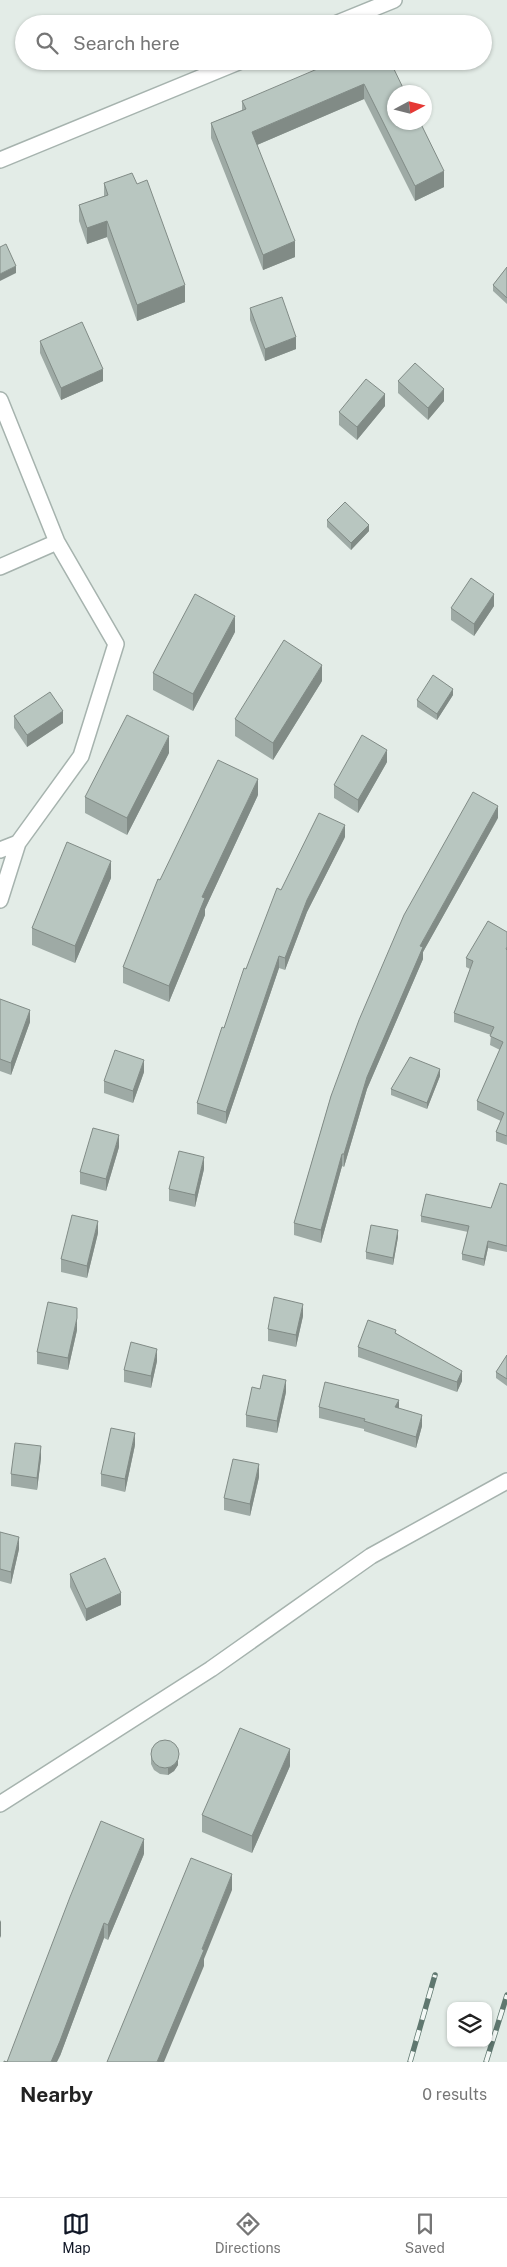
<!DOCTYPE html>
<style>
:root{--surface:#fff;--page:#f2f2f2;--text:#222;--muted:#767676;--line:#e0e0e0;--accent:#111827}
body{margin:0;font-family:"Public Sans",sans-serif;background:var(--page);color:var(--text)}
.controls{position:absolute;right:15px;bottom:15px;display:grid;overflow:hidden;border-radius:10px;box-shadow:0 1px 4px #0004}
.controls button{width:45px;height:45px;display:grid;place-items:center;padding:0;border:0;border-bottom:1px solid var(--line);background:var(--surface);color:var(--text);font:25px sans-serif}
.compass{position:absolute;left:387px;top:85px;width:45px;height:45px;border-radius:50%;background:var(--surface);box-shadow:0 1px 4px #0004;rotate:83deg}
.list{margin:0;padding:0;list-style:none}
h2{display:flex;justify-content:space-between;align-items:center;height:65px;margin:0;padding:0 20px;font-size:21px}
h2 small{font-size:16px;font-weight:400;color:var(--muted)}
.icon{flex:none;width:28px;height:28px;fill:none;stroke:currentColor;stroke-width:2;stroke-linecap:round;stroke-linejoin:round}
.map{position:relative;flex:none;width:507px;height:2062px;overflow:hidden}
.search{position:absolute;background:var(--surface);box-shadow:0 1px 4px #0004;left:15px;right:15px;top:15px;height:55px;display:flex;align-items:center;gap:12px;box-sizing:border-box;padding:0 18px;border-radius:28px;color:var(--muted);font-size:19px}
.sheet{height:135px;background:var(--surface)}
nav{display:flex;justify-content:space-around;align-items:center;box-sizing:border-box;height:70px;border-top:1px solid var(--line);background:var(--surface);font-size:14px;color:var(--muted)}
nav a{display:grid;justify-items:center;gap:2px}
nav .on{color:var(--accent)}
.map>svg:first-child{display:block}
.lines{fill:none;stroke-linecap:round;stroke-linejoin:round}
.minor-casing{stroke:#a6b3ae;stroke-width:18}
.tertiary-casing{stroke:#a6b3ae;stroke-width:18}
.minor{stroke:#fff;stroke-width:15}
.tertiary{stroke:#fff;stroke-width:15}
.rail-casing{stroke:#5f776f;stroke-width:5.5}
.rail{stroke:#f3f8f5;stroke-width:4;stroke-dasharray:11;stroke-linecap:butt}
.wall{fill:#9eaaa5}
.shaded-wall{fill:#818b86}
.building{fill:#b8c6c0;stroke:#818b86}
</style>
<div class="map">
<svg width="507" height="2062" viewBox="0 0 507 2062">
<rect width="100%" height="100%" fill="#e3ece7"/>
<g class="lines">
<defs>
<path id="minor" d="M 0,400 L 57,542 L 116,644 L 81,756 L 18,843 L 0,900
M 0,567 L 57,542
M 0,850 L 18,843"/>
<path id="tertiary" d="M 335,24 L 394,0
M 0,160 L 241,61
M 0,1804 L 211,1669 L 371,1556 L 507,1481"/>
</defs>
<use href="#minor" class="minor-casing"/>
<use href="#tertiary" class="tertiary-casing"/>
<use href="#minor" class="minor"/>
<use href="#tertiary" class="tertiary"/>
<defs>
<path id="rail" d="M 410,2062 L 435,1975
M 486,2062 L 507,1995"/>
</defs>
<use href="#rail" class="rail-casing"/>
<use href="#rail" class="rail"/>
</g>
<path class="wall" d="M 390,61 L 444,187 L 415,201 L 364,99 L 257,145 L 295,257 L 263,270 L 211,138 L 211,123 L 242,110 L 242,101 Z
M 104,183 L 185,302 L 137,321 L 107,237 L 87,244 L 79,221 L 79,205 L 104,196 Z
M 507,267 L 507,304 L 493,291 L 493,285 Z
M 250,308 L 296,349 L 265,361 L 250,320 Z
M 40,341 L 103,381 L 61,400 L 40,353 Z
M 398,381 L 444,401 L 428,420 L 398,393 Z
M 385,406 L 357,440 L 339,425 L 339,412 Z
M 327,520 L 369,531 L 351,550 L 327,527 Z
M 494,606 L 474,636 L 451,620 L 451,608 Z
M 235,632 L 193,711 L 153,690 L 153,673 Z
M 322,681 L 273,760 L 235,736 L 235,719 Z
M 453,695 L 437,720 L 417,707 L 417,700 Z
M 14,716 L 63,723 L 27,747 L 14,728 Z
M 169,753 L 127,835 L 85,813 L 85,797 Z
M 387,762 L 358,813 L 334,798 L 334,785 Z
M 258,795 L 205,909 L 205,915 L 169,1002 L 123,983 L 123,967 L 160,880 Z
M 498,818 L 423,952 L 423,959 L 367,1089 L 344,1167 L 342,1166 L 321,1243 L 294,1235 L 294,1223 L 331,1096 Z
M 345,837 L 307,912 L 285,970 L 279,968 L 226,1124 L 197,1114 L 197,1103 L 224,1028 L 246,969 L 281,890 Z
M 111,878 L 75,963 L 32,945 L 32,928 Z
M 507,932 L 507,1145 L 496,1141 L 496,1132 L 501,1121 L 477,1110 L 477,1101 L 500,1050 L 490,1045 L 491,1035 L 454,1022 L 454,1013 L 470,969 L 466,967 L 466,958 Z
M 0,999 L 30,1022 L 11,1075 L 0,1071 Z
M 144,1072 L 133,1103 L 104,1093 L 104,1081 Z
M 440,1076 L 427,1109 L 391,1095 L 391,1089 Z
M 119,1147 L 106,1191 L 80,1184 L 80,1172 Z
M 204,1169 L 195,1207 L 169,1201 L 169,1189 Z
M 507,1185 L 507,1252 L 488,1248 L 484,1266 L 462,1260 L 462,1254 L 468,1232 L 421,1222 L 421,1216 L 491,1208 Z
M 98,1233 L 87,1278 L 61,1272 L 61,1259 Z
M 398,1237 L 393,1265 L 366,1259 L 366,1252 Z
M 303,1316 L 296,1347 L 268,1341 L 268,1329 Z
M 77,1330 L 68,1370 L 37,1364 L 37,1352 Z
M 396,1333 L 462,1381 L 457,1392 L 358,1357 L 358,1347 Z
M 507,1355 L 507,1386 L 496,1378 L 496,1372 Z
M 157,1361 L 151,1388 L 124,1382 L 124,1370 Z
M 286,1392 L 277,1433 L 246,1427 L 246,1415 Z
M 319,1407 L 399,1408 L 422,1426 L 416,1448 L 364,1431 L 364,1429 L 319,1418 Z
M 135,1445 L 125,1492 L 101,1486 L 101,1474 Z
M 41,1458 L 37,1490 L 11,1486 L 11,1474 Z
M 259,1477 L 250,1516 L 224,1510 L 224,1498 Z
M 0,1532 L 19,1549 L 11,1584 L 0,1581 Z
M 70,1574 L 121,1605 L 86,1621 L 70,1587 Z
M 151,1757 L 178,1758 L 178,1765 L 174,1771 L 168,1775 L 160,1774 L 154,1770 L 151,1764 Z
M 290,1766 L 252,1853 L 202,1832 L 202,1815 Z
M 144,1854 L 108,1940 L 104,1938 L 60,2056 L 7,2062 Z"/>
<path class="shaded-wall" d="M 364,84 L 364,99 L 252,147 L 252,132 Z
M 444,171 L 444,187 L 415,201 L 415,186 Z
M 107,221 L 107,237 L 87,244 L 87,228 Z
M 295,241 L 295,257 L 263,270 L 263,255 Z
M 16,266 L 16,273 L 0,281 L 0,274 Z
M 185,285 L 185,302 L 137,321 L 137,305 Z
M 296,337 L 296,349 L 265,361 L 265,349 Z
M 103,369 L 103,381 L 61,400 L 61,388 Z
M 444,389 L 444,401 L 428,420 L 428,408 Z
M 385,394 L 385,406 L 357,440 L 357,427 Z
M 369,525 L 369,531 L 351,550 L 351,543 Z
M 494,594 L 494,606 L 474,636 L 474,624 Z
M 235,616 L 235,632 L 193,711 L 193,694 Z
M 322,665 L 322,681 L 273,760 L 273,743 Z
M 453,689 L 453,695 L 437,720 L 437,714 Z
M 63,711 L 63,723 L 27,747 L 27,735 Z
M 169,736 L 169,753 L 127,835 L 127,818 Z
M 387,750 L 387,762 L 358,813 L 358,800 Z
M 258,779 L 258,795 L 205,909 L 205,915 L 169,1002 L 169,986 L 202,897 Z
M 498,806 L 498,818 L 423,952 L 423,959 L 367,1089 L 344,1167 L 344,1154 L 367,1077 L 420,946 Z
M 345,825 L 345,837 L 307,912 L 285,970 L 285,958 L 307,900 Z
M 111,861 L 111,878 L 75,963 L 75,946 Z
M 279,956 L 279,968 L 226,1124 L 226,1112 Z
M 30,1010 L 30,1022 L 11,1075 L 11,1063 Z
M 144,1060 L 144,1072 L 133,1103 L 133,1091 Z
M 440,1069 L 440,1076 L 427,1109 L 427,1103 Z
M 119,1135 L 119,1147 L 106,1191 L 106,1179 Z
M 342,1154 L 342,1166 L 321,1243 L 321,1230 Z
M 204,1157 L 204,1169 L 195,1207 L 195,1195 Z
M 98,1221 L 98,1233 L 87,1278 L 87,1266 Z
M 398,1230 L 398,1237 L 393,1265 L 393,1258 Z
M 488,1241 L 488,1248 L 484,1266 L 484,1259 Z
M 303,1304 L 303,1316 L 296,1347 L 296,1335 Z
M 77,1318 L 77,1330 L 68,1370 L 68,1358 Z
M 157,1349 L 157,1361 L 151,1388 L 151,1376 Z
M 462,1371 L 462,1381 L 457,1392 L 457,1382 Z
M 286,1380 L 286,1392 L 277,1433 L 277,1421 Z
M 399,1400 L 399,1410 L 395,1407 Z
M 422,1415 L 422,1426 L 416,1448 L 416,1437 Z
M 135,1433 L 135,1445 L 125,1492 L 125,1479 Z
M 41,1446 L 41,1458 L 37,1490 L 37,1478 Z
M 259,1464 L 259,1477 L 250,1516 L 250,1504 Z
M 19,1537 L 19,1549 L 11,1584 L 11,1572 Z
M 121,1593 L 121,1605 L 86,1621 L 86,1609 Z
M 290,1749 L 290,1766 L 252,1853 L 252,1836 Z
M 178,1751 L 178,1765 L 174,1771 L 168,1775 L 168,1768 Z
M 144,1839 L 144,1854 L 108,1940 L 108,1925 Z
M 232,1874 L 232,1890 L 204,1959 L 204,1966 L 164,2062 L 157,2062 Z
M 1,1920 L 1,1936 L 0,1938 L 0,1922 Z
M 104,1923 L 104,1938 L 60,2056 L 57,2062 L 51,2062 Z"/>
<path class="building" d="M 336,61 L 390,61 L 405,92 L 394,92 L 394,122 L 420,122 L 444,171 L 415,186 L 364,84 L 252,132 L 295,241 L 263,255 L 211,123 L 246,109 L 242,101 Z
M 132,173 L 137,184 L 147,180 L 185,285 L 137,305 L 107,221 L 87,228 L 79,205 L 108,195 L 104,183 Z
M 6,244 L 16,266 L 0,274 L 0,247 Z
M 507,267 L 507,298 L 493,285 Z
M 282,297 L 296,337 L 265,349 L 250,308 Z
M 82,322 L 103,369 L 61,388 L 40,341 Z
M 415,363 L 444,389 L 428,408 L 398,381 Z
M 366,379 L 385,394 L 357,427 L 339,412 Z
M 345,502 L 369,525 L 351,543 L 327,520 Z
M 471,578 L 494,594 L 474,624 L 451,608 Z
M 195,594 L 235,616 L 193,694 L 153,673 Z
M 284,640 L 322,665 L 273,743 L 235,719 Z
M 433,675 L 453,689 L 437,714 L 417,700 Z
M 50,692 L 63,711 L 27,735 L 14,716 Z
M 127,715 L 169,736 L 127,818 L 85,797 Z
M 362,735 L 387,750 L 358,800 L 334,785 Z
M 218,760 L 258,779 L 202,897 L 205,898 L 169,986 L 123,967 L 158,879 L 160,880 Z
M 473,792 L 498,806 L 420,946 L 423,947 L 367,1077 L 344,1154 L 342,1154 L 321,1230 L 294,1223 L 331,1096 L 359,1020 L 404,915 Z
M 319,813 L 345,825 L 307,900 L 285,958 L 279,956 L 226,1112 L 197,1103 L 222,1027 L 224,1028 L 244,968 L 246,969 L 277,888 L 281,890 Z
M 67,842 L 111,861 L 75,946 L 32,928 Z
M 488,921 L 507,932 L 507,947 L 506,949 L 507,950 L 507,1136 L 496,1132 L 504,1113 L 477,1101 L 503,1042 L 490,1036 L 494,1027 L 454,1013 L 473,961 L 466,958 Z
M 0,999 L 30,1010 L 11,1063 L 0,1059 Z
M 115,1050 L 144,1060 L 133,1091 L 104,1081 Z
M 410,1057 L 440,1069 L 427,1103 L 391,1089 Z
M 93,1128 L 119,1135 L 106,1179 L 80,1172 Z
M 179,1151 L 204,1157 L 195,1195 L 169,1189 Z
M 500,1183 L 507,1185 L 507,1246 L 488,1241 L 484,1259 L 462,1254 L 469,1226 L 421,1216 L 426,1194 L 491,1208 Z
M 72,1215 L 98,1221 L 87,1266 L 61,1259 Z
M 371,1225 L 398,1230 L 393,1258 L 366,1252 Z
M 274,1297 L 303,1304 L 296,1335 L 268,1329 Z
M 48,1302 L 77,1308 L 77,1318 L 68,1358 L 37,1352 Z
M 368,1320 L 396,1330 L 395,1333 L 462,1371 L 457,1382 L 358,1347 Z
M 131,1342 L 157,1349 L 151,1376 L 124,1370 Z
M 507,1355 L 507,1379 L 496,1372 Z
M 263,1375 L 286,1380 L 277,1421 L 246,1415 L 252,1387 L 260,1389 Z
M 325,1382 L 399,1400 L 395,1407 L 422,1415 L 416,1437 L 364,1421 L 365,1419 L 319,1407 Z
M 111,1428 L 135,1433 L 125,1479 L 101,1474 Z
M 15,1443 L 41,1446 L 37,1478 L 11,1474 Z
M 233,1459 L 259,1464 L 250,1504 L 224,1498 Z
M 0,1532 L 19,1537 L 11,1572 L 0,1569 Z
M 105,1558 L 121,1593 L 86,1609 L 70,1574 Z
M 240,1728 L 290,1749 L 252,1836 L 202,1815 Z
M151 1754a14 14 0 1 1 28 0a14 14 0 1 1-28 0Z
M 101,1821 L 144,1839 L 108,1925 L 104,1923 L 60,2041 L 51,2062 L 4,2062 L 4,2061 L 7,2062 L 70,1897 Z
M 191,1858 L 232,1874 L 202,1949 L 204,1950 L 157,2062 L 107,2062 Z"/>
</svg>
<div class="controls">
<button><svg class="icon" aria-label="layers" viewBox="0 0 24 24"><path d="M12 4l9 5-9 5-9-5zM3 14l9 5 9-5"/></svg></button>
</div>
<svg class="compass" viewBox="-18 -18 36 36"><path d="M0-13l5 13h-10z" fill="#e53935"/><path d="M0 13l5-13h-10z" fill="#767676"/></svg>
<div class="search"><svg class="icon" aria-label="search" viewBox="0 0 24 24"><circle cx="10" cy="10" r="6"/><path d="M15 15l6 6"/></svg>Search here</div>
</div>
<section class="sheet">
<h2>Nearby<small>0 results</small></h2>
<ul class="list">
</ul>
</section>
<nav>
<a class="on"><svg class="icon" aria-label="map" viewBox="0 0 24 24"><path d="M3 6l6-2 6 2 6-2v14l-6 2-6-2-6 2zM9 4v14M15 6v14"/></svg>Map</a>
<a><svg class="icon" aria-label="directions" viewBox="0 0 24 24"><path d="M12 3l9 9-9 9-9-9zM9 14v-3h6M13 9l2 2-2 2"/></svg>Directions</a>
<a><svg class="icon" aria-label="saved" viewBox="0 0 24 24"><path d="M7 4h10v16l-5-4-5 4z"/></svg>Saved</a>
</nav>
